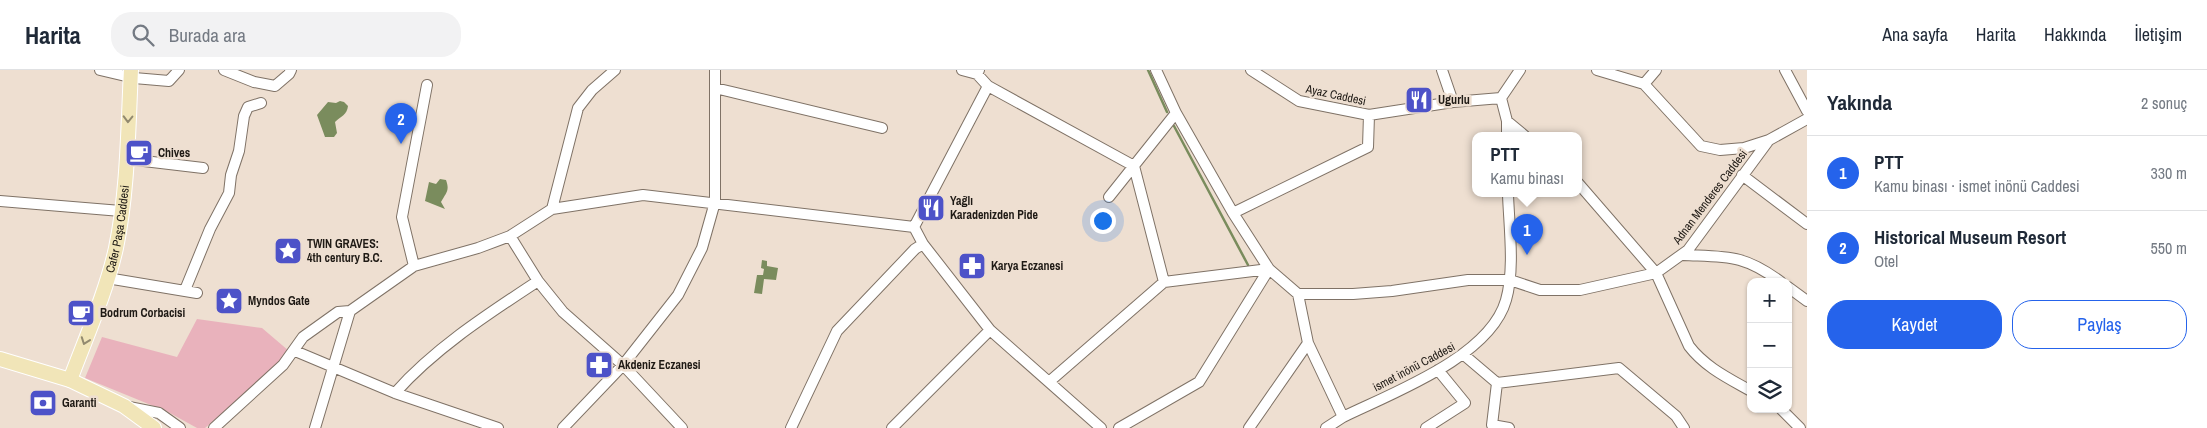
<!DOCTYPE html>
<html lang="tr">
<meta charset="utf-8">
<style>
:root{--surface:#fff;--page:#f2f2f3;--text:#1f2937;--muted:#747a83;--line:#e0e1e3;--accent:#2563eb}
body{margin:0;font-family:"Archivo Narrow",sans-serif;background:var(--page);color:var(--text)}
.controls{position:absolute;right:15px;bottom:15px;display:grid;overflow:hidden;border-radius:10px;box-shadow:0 1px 4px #0004}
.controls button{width:45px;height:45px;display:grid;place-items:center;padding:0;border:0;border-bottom:1px solid var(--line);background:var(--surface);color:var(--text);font:25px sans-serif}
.you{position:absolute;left:1102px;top:150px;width:18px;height:18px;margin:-12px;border:4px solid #fff;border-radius:50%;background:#1a73e8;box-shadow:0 0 0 8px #1a73e833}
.badge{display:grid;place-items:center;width:32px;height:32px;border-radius:50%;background:var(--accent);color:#fff;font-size:16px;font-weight:700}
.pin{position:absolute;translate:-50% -41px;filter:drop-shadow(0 1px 2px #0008)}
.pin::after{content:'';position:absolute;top:26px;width:18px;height:15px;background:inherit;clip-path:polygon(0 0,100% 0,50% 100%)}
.popup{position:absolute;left:1472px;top:62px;width:110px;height:65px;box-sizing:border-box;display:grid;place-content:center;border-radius:10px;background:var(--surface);filter:drop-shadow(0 1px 4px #0005);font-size:16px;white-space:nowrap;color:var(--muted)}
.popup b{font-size:19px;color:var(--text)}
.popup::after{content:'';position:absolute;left:50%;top:100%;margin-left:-10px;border:10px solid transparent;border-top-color:var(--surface)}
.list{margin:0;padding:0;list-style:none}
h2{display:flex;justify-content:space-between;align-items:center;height:65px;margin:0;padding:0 20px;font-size:21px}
h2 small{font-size:16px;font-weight:400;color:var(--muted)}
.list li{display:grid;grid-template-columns:32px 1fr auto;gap:15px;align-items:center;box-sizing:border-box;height:75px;padding:0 20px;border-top:1px solid var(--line)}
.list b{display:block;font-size:19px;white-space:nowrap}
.list p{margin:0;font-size:16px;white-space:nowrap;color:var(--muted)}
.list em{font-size:16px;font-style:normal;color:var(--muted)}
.actions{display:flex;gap:10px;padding:15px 20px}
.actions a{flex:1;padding:11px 0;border:1px solid var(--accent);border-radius:20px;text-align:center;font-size:18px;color:var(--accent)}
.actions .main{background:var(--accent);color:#fff}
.icon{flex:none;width:28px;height:28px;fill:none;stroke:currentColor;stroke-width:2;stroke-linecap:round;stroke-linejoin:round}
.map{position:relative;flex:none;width:1807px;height:358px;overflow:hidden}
header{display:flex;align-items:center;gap:30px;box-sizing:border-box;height:70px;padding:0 25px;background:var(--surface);border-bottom:1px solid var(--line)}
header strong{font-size:24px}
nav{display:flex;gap:28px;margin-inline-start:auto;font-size:18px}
.search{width:350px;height:45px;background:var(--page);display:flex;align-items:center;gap:12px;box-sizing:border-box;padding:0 18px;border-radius:20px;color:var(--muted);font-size:19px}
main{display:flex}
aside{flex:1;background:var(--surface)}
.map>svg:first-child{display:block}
.green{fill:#e9b2bc}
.water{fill:#7a8c5d}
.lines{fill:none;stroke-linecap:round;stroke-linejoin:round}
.stream{stroke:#7a8c5d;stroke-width:2.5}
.minor-casing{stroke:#7f7266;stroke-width:12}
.major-casing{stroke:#fff;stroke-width:16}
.minor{stroke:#fff;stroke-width:10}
.major{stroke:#f1e5b8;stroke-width:14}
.oneway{stroke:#928a6f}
.labels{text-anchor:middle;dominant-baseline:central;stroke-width:5;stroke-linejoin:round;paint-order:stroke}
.street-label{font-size:12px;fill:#1f1a15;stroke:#eedfd1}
.poi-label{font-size:12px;font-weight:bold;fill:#1f1a15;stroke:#eedfd1;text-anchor:start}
</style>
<header>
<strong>Harita</strong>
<div class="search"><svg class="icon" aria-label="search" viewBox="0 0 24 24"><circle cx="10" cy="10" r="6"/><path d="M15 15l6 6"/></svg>Burada ara</div>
<nav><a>Ana sayfa</a><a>Harita</a><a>Hakkında</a><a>İletişim</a></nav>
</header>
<main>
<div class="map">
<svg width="1807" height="358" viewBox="0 0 1807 358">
<rect width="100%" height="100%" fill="#eedfd1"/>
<path class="green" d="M 197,249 L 262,258 L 289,281 L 281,294 L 205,358 L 197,358 L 168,342 L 85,308 L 102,267 L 177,287 Z"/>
<path class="water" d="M 340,31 L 344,32 L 348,36 C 347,45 341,46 335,52 L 337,63 L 334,67 L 325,67 L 317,45 L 328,32 L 336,33 Z
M 440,109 L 446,110 C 450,121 446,123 441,132 L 445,139 L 425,131 L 429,112 L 436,114 Z
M 762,190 L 767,191 L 767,196 L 778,198 L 776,210 L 764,209 L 762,224 L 754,223 L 757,205 L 763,205 L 764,199 L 761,198 Z"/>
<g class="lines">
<path class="stream" d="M 1148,0 L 1167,42
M 1174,56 L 1248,195"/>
<defs>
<path id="minor" d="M 100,0 L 134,8 L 169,11 L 179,0
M 224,0 L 254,12 L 275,16 L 289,4 L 291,0
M 962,0 L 977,4
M 1156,0 L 1176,43 L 1233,143 L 1269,199 L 1298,224 L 1308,273 L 1249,358
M 1251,0 L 1299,31 L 1369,45 L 1453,32 L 1501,28
M 1442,0 L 1453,32
M 1597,0 L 1644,14 L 1701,76 L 1720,80 L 1744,78 L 1769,70
M 1785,0 L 1807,41
M 1644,14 L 1656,0
M 988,16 L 1134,96 L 1164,212
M 715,18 L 882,58
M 1507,51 L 1525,66
M 1507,66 L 1507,51 L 1501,28 L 1520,0
M 127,89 L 203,98
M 1742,105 L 1807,154
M 1578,113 L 1656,203 L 1689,276 C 1705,297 1728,308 1751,321
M 1109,127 L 1176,43
M 0,131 L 121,141
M 552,139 L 643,125 L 914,157
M 1233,143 L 1368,77 L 1369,45
M 914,157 L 923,174 L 990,260 L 1101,358
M 914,157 L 988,16 L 977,4 L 979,0
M 510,166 L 538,211 L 563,242 L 623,295 L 682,358
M 1683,185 C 1728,187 1743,184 1781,212
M 414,196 L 402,147 L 427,15
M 107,208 L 197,223
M 1788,217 L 1807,231
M 185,220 L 210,159 L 229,123 L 231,105 L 239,81 L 244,46 L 248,37 L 261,33
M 1298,224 L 1353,224 L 1392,221 L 1468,210 L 1510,210 L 1540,220 L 1580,220 L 1656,203 L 1688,180 L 1769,70 L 1807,49
M 1308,273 L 1343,347
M 295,281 L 395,323 L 498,358
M 1464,285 L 1497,313 L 1492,355 L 1509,358
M 1050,311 L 1164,212 L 1269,199 L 1199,312 L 1119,358
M 1497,313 L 1619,298 L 1676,346 L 1684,358
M 395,323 C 435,278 488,244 538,211
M 129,337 L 159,343 L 180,358
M 1781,339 L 1800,358
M 214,358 L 283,295 L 303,267 L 338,242 L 350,241
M 315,358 L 350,241 L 414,196 L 478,178 L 510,166 L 552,139 L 578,38 L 592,20 L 615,0
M 563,358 L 623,295 L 678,225 L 702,178 L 715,132 L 715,0
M 791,358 L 837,261 L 915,179 L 923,174
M 892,358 L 990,260
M 1326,358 L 1343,347 C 1392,323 1490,287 1506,230 C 1515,199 1509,156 1508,124
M 1426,358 L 1465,333 L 1438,300"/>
<g id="major">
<path d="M 0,289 L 70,310 L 124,336 L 154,358"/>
<path id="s1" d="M 70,310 C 86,267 106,223 116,178 C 128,120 128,59 131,0"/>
</g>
</defs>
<use href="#minor" class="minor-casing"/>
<use href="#major" class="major-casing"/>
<use href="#minor" class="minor"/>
<use href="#major" class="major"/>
</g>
<defs><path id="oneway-chevron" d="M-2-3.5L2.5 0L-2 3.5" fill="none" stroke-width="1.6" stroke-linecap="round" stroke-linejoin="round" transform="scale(1.25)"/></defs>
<g class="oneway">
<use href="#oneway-chevron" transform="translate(128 49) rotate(91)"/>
<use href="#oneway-chevron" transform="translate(85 271) rotate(110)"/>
</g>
<defs>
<symbol id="restaurant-square" viewBox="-11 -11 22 22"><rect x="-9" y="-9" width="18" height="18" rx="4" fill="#4d52c8" stroke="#eedfd1"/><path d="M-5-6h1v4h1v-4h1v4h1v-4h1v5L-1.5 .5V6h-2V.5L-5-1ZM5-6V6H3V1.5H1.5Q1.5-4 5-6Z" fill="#fff"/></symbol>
<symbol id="cafe-square" viewBox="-11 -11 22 22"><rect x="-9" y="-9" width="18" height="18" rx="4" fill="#4d52c8" stroke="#eedfd1"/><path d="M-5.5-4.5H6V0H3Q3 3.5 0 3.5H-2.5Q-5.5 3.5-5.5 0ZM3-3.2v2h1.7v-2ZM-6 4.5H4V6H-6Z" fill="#fff"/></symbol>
<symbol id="sight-square" viewBox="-11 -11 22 22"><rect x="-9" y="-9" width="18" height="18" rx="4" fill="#4d52c8" stroke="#eedfd1"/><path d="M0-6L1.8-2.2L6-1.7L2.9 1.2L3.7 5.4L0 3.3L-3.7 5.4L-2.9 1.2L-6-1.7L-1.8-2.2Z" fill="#fff"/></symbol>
<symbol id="pharmacy-square" viewBox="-11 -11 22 22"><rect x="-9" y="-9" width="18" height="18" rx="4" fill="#4d52c8" stroke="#eedfd1"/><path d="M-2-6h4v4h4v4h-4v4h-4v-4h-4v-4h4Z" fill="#fff"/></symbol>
<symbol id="bank-square" viewBox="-11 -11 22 22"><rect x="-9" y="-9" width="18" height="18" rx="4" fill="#4d52c8" stroke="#eedfd1"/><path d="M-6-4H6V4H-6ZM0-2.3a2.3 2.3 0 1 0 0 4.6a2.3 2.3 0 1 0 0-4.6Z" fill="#fff"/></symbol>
</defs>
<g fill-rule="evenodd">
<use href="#restaurant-square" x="1403" y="14" width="32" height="32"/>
<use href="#cafe-square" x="123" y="67" width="32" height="32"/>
<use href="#restaurant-square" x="915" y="122" width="32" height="32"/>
<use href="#sight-square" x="272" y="165" width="32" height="32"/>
<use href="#pharmacy-square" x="956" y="180" width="32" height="32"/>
<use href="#sight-square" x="213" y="215" width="32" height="32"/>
<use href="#cafe-square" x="65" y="227" width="32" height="32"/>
<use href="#pharmacy-square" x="583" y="279" width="32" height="32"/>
<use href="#bank-square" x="27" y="317" width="32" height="32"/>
</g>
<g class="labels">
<g class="street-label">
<text transform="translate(1336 25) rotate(12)">Ayaz Caddesi</text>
<text transform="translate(1710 127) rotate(-53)">Adnan Menderes Caddesi</text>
<text stroke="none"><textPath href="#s1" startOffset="159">Cafer Paşa Caddesi</textPath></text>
<text transform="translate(1414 297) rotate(-28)">ismet inönü Caddesi</text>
</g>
<g class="poi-label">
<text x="1438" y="30">Ugurlu</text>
<text x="158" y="83">Chives</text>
<text x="950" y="131">Yağlı<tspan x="950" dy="14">Karadenizden Pide</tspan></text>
<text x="307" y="174">TWIN GRAVES:<tspan x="307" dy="14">4th century B.C.</tspan></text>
<text x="991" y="196">Karya Eczanesi</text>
<text x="248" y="231">Myndos Gate</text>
<text x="100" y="243">Bodrum Corbacisi</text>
<text x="618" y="295">Akdeniz Eczanesi</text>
<text x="62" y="333">Garanti</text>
</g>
</g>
</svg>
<div class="controls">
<button>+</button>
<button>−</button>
<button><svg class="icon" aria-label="layers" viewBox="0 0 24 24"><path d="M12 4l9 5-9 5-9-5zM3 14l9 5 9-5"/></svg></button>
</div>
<div class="you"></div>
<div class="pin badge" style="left:1527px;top:185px">1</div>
<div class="popup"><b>PTT</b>Kamu binası</div>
<div class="pin badge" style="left:401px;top:74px">2</div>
</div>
<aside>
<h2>Yakında<small>2 sonuç</small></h2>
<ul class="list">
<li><span class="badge">1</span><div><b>PTT</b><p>Kamu binası · ismet inönü Caddesi</p></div><em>330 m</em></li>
<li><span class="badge">2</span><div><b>Historical Museum Resort</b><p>Otel</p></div><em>550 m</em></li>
</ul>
<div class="actions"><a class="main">Kaydet</a><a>Paylaş</a></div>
</aside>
</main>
